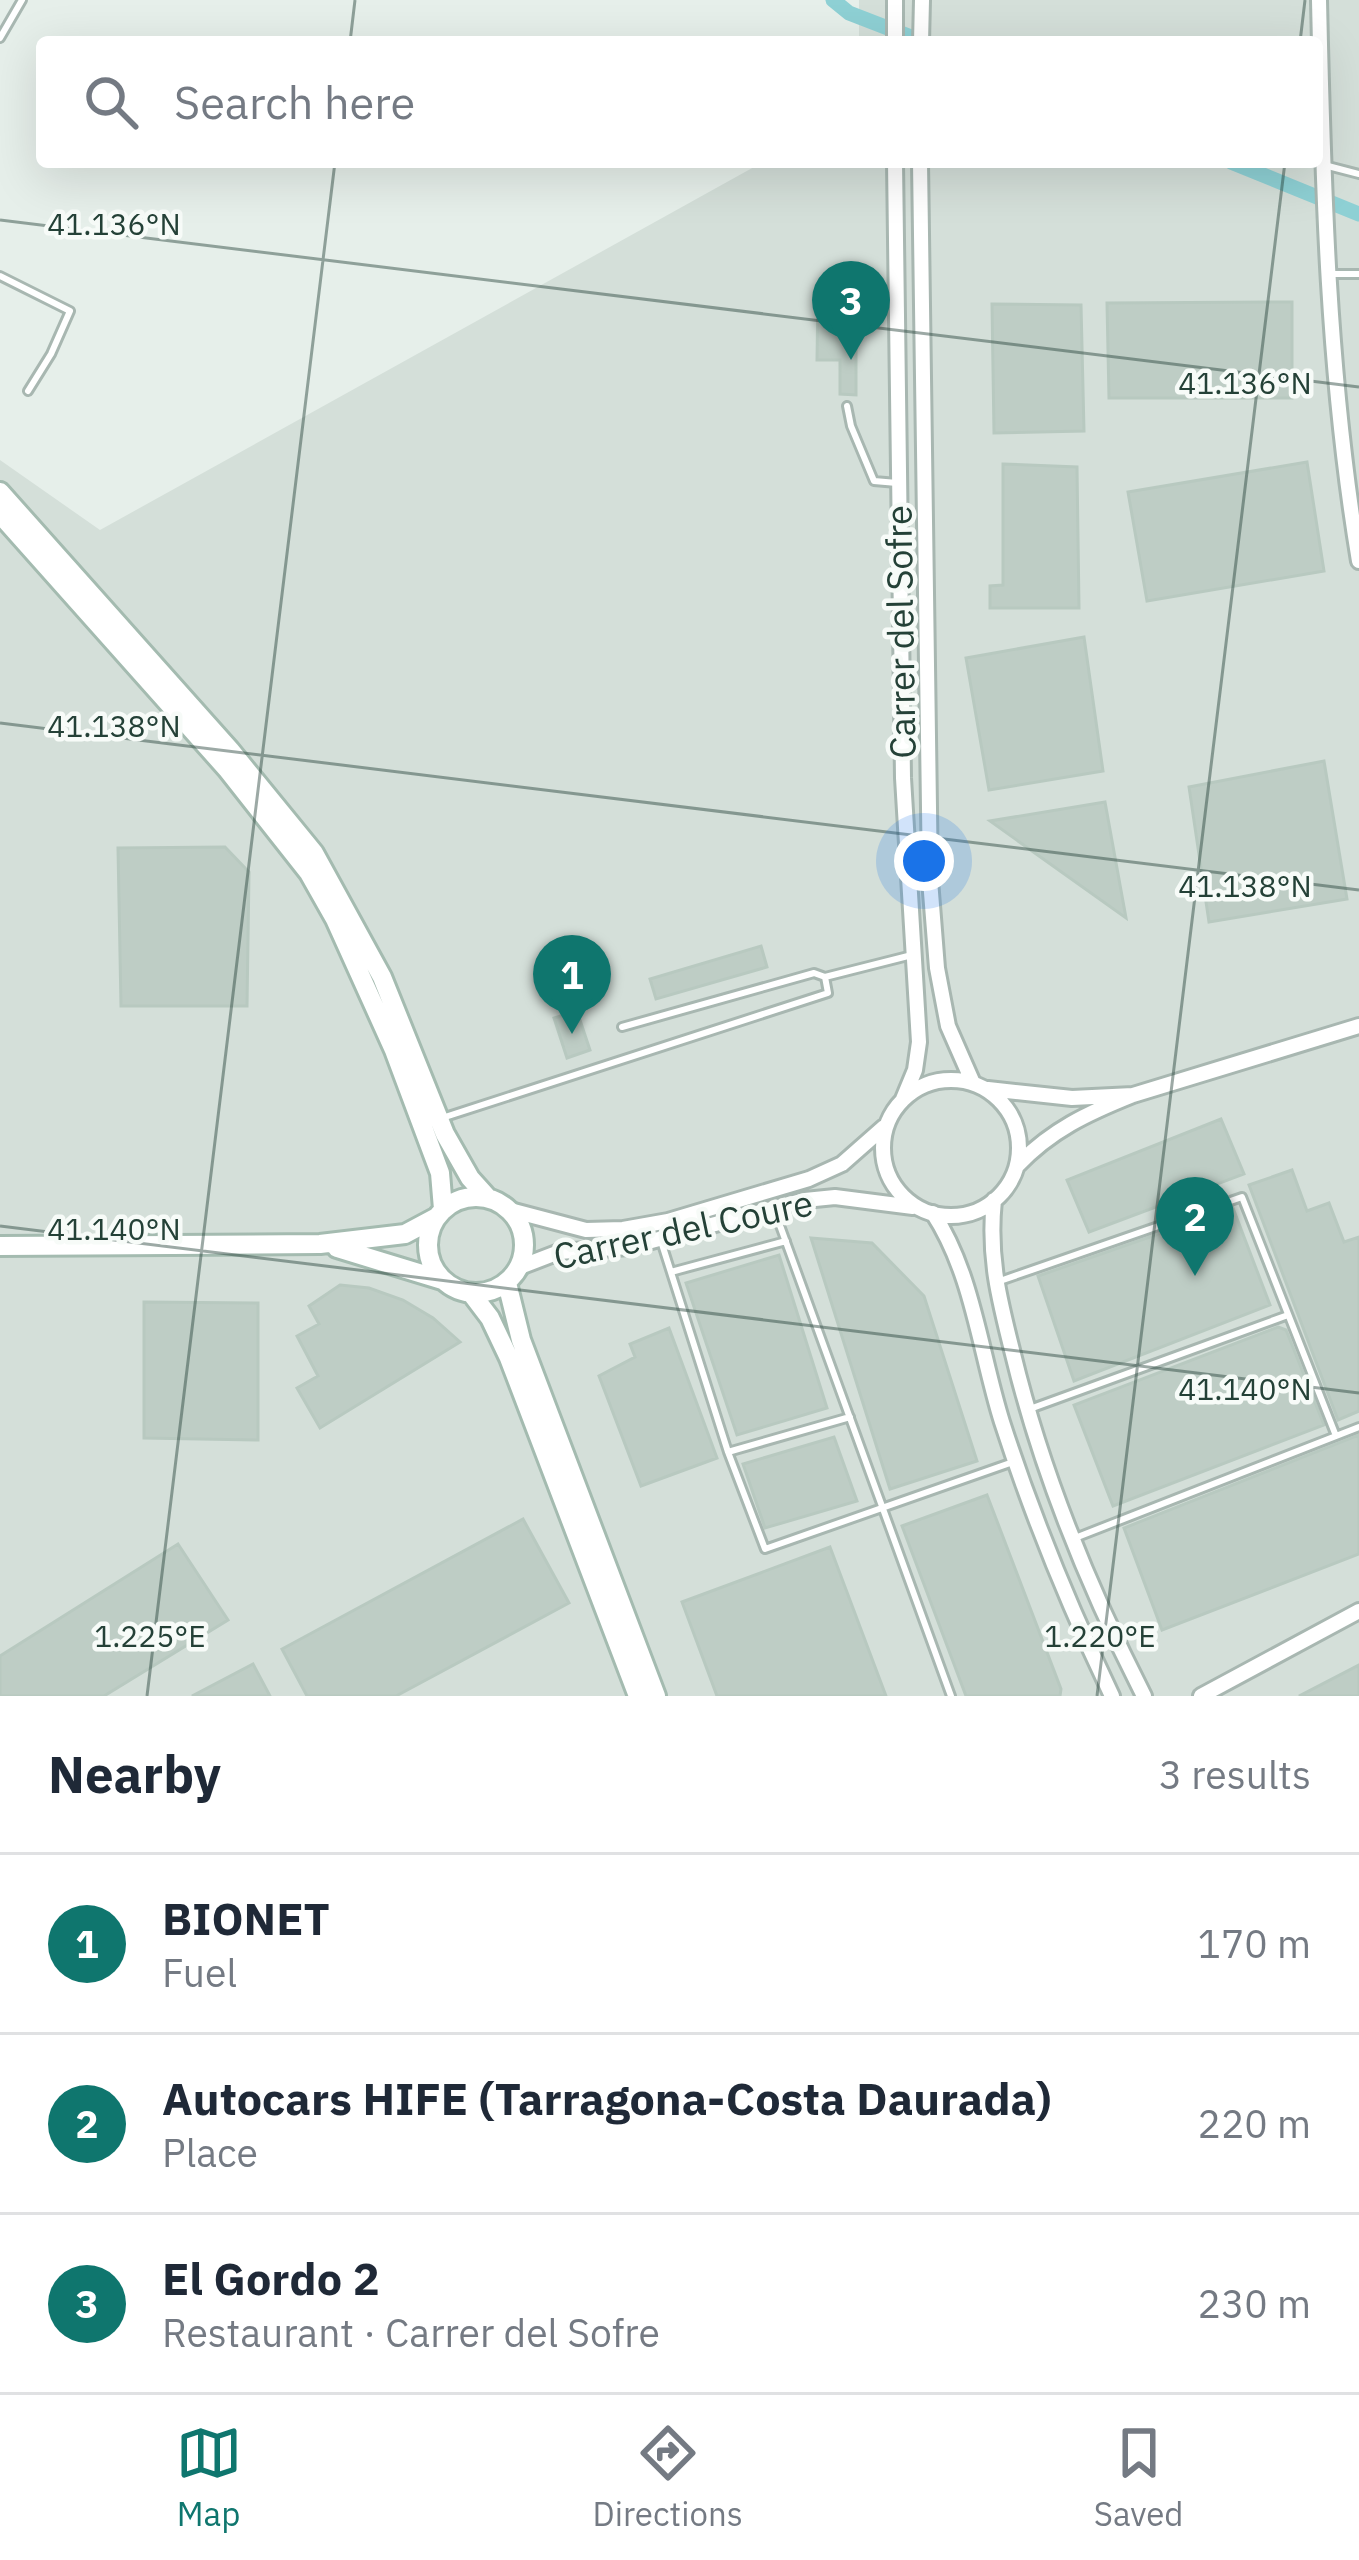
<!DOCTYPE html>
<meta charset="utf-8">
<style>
:root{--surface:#fff;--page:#f6f6f7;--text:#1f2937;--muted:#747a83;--line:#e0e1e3;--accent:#0f766e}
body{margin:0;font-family:"IBM Plex Sans",sans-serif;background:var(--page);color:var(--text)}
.you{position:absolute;left:924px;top:861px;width:42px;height:42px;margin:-30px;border:9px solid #fff;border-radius:50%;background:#1a73e8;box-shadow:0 0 0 18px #1a73e833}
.badge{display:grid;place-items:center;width:78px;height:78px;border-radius:50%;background:var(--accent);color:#fff;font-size:39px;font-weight:700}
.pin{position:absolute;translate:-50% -99px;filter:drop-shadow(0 3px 6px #0008)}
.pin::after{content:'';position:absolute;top:63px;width:42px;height:36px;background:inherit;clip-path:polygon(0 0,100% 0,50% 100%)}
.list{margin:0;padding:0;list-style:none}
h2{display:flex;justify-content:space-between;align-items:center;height:156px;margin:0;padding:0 48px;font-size:51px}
h2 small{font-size:39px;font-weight:400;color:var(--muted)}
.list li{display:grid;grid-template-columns:78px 1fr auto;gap:36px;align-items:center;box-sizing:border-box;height:180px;padding:0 48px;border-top:3px solid var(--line)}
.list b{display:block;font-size:45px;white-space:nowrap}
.list p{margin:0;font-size:39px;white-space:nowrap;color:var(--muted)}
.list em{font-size:39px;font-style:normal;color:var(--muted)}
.icon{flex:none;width:66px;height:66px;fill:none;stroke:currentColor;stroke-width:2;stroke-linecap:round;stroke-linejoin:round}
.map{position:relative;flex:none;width:1359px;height:1696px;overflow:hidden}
.search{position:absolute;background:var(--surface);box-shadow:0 12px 48px #0002;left:36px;right:36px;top:36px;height:132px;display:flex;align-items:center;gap:30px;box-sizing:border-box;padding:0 42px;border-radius:12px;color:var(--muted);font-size:45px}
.sheet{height:696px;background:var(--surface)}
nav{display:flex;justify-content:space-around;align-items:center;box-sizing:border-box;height:168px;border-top:3px solid var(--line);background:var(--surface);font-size:33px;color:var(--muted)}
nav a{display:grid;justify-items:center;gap:6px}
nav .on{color:var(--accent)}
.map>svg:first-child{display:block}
.built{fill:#d4dfd9}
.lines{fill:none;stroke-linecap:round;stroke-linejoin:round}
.canal{stroke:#8ed0d4;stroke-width:15}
.building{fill:#becdc5;stroke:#b8c9c0;stroke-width:3}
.lane-casing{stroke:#a8b7b1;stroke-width:12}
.street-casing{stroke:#a8b7b1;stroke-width:20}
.secondary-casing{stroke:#a4bbb0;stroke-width:24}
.lane{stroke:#fff;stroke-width:6}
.street{stroke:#fff;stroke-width:14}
.secondary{stroke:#fff;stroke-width:18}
.ticks{fill:none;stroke:#244137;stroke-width:3;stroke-opacity:0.45}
.labels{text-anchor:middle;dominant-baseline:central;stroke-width:9;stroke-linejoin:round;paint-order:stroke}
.street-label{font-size:36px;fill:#244137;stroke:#f7fbf8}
.ticks-label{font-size:30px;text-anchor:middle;fill:#244137;stroke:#f7fbf8;stroke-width:9;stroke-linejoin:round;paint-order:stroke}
</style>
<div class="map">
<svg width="1359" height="1696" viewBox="0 0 1359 1696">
<rect width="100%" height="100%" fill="#e6efea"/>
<path class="built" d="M 859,0 L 1359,0 L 1359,1696 L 0,1696 L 0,460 L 100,530 L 763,162 L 1317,162 L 1317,42 L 859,42 Z"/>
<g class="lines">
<path class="canal" d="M 833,0 L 849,13 L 924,42
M 1231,162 L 1359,214"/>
</g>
<path class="building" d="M 818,295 L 834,295 L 834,329 L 856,329 L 856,395 L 840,394 L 840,360 L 817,360 Z
M 1292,302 L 1292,398 L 1109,398 L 1107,303 Z
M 992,304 L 1081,305 L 1084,431 L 994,433 Z
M 1307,462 L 1324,571 L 1147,601 L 1128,492 Z
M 1003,464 L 1077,467 L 1079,608 L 990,608 L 990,586 L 1003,585 Z
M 1084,637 L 1103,771 L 989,790 L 966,658 Z
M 1324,761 L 1347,899 L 1209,922 L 1189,787 Z
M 1105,802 L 1126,918 L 990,821 Z
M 225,847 L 249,872 L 247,1006 L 121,1006 L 118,848 Z
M 761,946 L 767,967 L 656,999 L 650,979 Z
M 577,1011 L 590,1050 L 567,1058 L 554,1018 Z
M 1221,1119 L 1244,1174 L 1089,1232 L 1067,1180 Z
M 1292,1170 L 1307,1211 L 1329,1203 L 1344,1242 L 1359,1237 L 1359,1411 L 1338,1420 L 1249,1185 Z
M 1233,1208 L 1270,1305 L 1074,1381 L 1038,1276 Z
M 811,1238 L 872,1243 L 924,1296 L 977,1461 L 890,1489 Z
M 779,1255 L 827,1408 L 737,1435 L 686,1283 Z
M 340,1285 L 369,1288 L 403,1300 L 433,1318 L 460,1342 L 320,1428 L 297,1388 L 318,1376 L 297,1336 L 319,1324 L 309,1306 Z
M 144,1302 L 258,1303 L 258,1440 L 144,1438 Z
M 1278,1327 L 1286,1330 L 1324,1425 L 1113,1506 L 1074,1405 Z
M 669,1328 L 717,1458 L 641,1486 L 599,1376 L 635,1357 L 630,1344 Z
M 1359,1435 L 1359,1554 L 1162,1630 L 1124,1528 Z
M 834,1437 L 857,1501 L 765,1528 L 743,1464 Z
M 987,1495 L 1061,1689 L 1060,1696 L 966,1696 L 902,1526 Z
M 523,1519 L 569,1603 L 396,1696 L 307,1696 L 282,1649 Z
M 178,1544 L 228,1620 L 104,1696 L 0,1696 L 0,1656 Z
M 830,1547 L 886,1696 L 717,1696 L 682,1602 Z
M 253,1664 L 270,1696 L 192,1696 Z
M 1359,1665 L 1359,1696 L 1299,1696 Z"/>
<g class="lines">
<defs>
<path id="lane" d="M 0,38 L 22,0
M 1328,166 L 1359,174
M 1330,274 L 1359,274
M 0,276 L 70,311 L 51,354 L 28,391
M 847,406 L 851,426 L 874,481 L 897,483
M 622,1027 L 814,973 L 825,977 L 912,955
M 442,1118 L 828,993 L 825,977
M 774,1209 L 951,1696
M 661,1241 L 728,1452 L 765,1549 L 1013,1462
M 671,1272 L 786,1241
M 1000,1281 L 1242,1197 L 1336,1436
M 1027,1410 L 1288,1315
M 728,1452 L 850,1417
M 1075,1538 L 1359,1427"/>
<path id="street" d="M 895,0 L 895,42
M 1319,0 C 1323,189 1328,375 1359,561
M 921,42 L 922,0
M 895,162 L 903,778 L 919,1042 L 915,1070 L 903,1099
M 920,162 L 930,880 L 937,968 L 948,1026 L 973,1083
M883 1148a68 68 0 1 1 136 0a68 68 0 1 1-136 0Z
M 988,1089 L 1072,1098 L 1133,1095 C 1088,1113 1051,1130 1017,1166
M 1133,1095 L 1359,1026
M 994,1200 C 988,1256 999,1299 1013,1354 C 1042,1474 1088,1586 1144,1696
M 510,1210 L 586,1230 L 623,1229 L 668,1221 L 809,1179 L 842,1164 L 884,1127
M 933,1213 C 973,1274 980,1352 1002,1422 C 1032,1515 1070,1608 1112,1696
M 520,1267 L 559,1252 L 629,1247 L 805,1200 L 835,1197 L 913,1207
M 1201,1696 L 1359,1611"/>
<path id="secondary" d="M 0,492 L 230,750 L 314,853 L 382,977 L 445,1134 L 470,1178 L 488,1198
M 0,514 L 227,769 L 309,873 L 335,919 L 394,1050 L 440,1173 L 443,1209
M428 1245a48 48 0 1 1 96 0a48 48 0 1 1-96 0Z
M 0,1246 L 320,1244 L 405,1234 L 435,1218
M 337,1248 L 442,1280
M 507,1283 L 521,1340 L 656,1696
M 471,1293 L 490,1318 L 509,1358 L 638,1696"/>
</defs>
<use href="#lane" class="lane-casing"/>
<use href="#street" class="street-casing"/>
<use href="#secondary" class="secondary-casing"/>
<use href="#lane" class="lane"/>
<use href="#street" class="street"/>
<use href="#secondary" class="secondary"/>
</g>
<path class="ticks" d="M 350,42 L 355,0M 1300,42 L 1305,0M 0,220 L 1359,387M 0,723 L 1359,890M 0,1226 L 1359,1393M 147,1696 L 335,162M 1097,1696 L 1285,162"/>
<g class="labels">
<g class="street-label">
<text transform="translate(900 632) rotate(-91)">Carrer del Sofre</text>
<text transform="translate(683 1229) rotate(-12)">Carrer del Coure</text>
</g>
</g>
<g class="ticks-label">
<text x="114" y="235">41.136°N</text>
<text x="1245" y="394">41.136°N</text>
<text x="114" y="737">41.138°N</text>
<text x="1245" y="897">41.138°N</text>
<text x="114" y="1240">41.140°N</text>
<text x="1245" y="1400">41.140°N</text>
<text x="150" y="1647">1.225°E</text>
<text x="1100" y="1647">1.220°E</text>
</g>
</svg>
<div class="you"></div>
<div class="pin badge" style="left:572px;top:1034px">1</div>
<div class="pin badge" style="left:1195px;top:1276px">2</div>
<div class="pin badge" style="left:851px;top:360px">3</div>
<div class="search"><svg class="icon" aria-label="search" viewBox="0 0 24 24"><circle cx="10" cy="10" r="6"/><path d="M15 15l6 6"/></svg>Search here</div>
</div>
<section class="sheet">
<h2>Nearby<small>3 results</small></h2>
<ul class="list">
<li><span class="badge">1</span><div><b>BIONET</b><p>Fuel</p></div><em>170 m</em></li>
<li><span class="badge">2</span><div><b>Autocars HIFE (Tarragona-Costa Daurada)</b><p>Place</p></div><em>220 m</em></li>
<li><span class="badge">3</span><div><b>El Gordo 2</b><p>Restaurant · Carrer del Sofre</p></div><em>230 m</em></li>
</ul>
</section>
<nav>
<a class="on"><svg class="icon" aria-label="map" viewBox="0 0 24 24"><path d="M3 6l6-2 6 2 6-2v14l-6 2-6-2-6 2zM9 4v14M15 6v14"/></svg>Map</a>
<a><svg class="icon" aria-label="directions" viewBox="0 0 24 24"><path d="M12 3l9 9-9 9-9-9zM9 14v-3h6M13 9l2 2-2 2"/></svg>Directions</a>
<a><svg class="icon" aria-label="saved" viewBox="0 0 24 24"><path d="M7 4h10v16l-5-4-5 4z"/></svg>Saved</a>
</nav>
